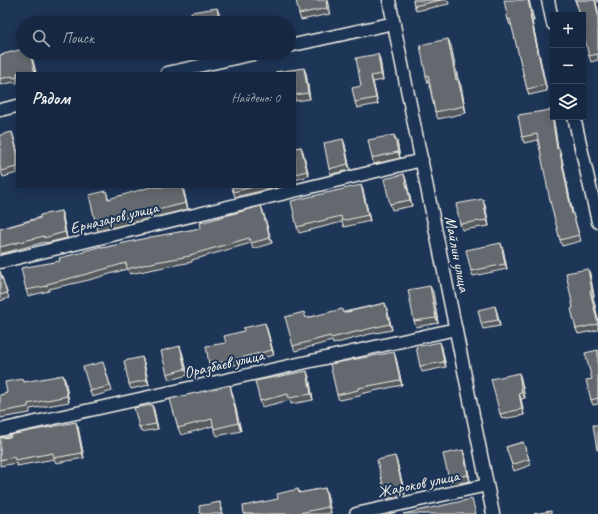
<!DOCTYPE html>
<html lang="ru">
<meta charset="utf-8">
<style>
:root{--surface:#162841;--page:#1f3048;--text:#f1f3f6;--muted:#9ea6b1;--line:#35445a}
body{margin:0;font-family:Caveat,sans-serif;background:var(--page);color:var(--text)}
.controls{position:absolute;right:12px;top:12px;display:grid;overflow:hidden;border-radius:0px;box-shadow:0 2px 10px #0003}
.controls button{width:36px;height:36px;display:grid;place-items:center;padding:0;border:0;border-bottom:1px solid var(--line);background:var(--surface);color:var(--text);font:20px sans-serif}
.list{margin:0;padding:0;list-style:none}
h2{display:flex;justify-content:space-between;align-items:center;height:52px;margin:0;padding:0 16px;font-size:17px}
h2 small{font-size:13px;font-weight:400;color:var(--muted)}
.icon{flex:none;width:22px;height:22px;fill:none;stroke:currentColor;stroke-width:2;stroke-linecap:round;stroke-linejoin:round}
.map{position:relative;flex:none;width:598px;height:514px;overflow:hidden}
.search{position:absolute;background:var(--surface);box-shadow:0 2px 10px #0003;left:16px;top:16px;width:280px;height:44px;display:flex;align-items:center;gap:10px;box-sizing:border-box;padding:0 14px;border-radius:22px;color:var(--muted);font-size:15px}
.panel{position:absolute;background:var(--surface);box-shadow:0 2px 10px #0003;left:16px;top:72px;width:280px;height:116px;border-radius:0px}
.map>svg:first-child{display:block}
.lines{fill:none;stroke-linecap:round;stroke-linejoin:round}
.minor-casing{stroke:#f4f1e8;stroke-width:15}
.minor{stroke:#1d3557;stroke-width:12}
.wall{fill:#555a5f;stroke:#f4f1e8}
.shaded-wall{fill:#454a4d;stroke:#f4f1e8}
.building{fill:#63696e;stroke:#f4f1e8}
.labels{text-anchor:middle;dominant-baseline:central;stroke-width:4;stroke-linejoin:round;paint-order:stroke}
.street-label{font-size:16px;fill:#f4f1e8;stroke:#1d3557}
</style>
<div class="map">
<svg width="598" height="514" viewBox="0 0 598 514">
<rect width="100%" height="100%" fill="#1d3557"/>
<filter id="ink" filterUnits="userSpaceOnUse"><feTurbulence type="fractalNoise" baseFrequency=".025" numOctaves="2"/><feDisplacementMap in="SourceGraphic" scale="8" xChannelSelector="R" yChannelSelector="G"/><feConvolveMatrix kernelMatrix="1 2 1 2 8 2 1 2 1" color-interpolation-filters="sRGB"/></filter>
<g filter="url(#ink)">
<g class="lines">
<defs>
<path id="minor" d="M 389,0 L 493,514
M 548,0 L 553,24
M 289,46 L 394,23
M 167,73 L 258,53
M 0,110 L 17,106
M 574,117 L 598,222
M 0,262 L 422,160
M 0,430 L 456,329
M 356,514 L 487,485"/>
</defs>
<use href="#minor" class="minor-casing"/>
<use href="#minor" class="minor"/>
</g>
<path class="wall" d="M 327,0 L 330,14 L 301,20 L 299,14 Z
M 413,0 L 448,0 L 449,4 L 416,11 Z
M 529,0 L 534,21 L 532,21 L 547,91 L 529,95 L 527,89 L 512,25 L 510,25 L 508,20 Z
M 575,0 L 598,0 L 598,2 L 596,3 L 598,10 L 598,60 L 591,62 L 589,56 L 578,6 L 577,6 Z
M 448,39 L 451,46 L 458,79 L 461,86 L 466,113 L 438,119 L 435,112 L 429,83 L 428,83 L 426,76 Z
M 23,53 L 31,53 L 36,73 L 17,73 L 17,83 L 15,84 L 14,82 L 0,85 L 0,55 Z
M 130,53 L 138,53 L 131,55 Z
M 380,59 L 383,80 L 373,82 L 378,104 L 357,108 L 355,102 L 361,86 Z
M 295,73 L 306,73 L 310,99 L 295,101 Z
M 551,110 L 553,116 L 558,148 L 561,154 L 573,214 L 575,220 L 581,241 L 562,246 L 560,240 L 538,140 L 524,143 L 522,137 Z
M 12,132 L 17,150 L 17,173 L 3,177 L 1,171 Z
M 343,139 L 345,145 L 350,170 L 331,174 L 329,169 Z
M 397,141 L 400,158 L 374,164 L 372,158 Z
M 301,147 L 303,152 L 309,176 L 295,180 L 295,148 Z
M 404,174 L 406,180 L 412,206 L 392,210 L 390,204 Z
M 183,187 L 188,209 L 98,231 L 96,225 L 106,191 L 109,199 Z
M 232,187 L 278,187 L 235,197 Z
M 363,190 L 370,221 L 344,227 L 342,222 L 299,233 L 297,227 Z
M 485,205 L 489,226 L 462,230 L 460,224 Z
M 261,206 L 272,243 L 253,249 L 251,243 L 192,260 L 192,262 L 159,268 L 130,274 L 127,269 L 89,280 L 49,289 L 49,291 L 28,296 L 26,290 L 60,261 L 102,248 L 201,228 Z
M 61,211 L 63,217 L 67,238 L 46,243 L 45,242 L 0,254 L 0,229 Z
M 503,249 L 507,269 L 473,276 L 471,271 Z
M 588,269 L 590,274 L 594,296 L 593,297 L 598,319 L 598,330 L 578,334 L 576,329 L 573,308 Z
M 0,271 L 9,298 L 0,301 Z
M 433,292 L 438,323 L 416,327 L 414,321 Z
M 385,303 L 387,309 L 392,330 L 370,334 L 333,344 L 332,341 L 295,351 L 293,346 L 344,312 Z
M 497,312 L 500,326 L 483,329 L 481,323 Z
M 267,329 L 274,355 L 227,367 L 211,370 L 209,364 L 226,343 Z
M 440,342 L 442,348 L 446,367 L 422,372 L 420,366 Z
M 598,350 L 598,404 L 593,405 L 591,400 Z
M 182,352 L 188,375 L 169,380 L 167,374 Z
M 142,357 L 144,363 L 149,385 L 131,389 L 129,384 Z
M 396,358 L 402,385 L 360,394 L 360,396 L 339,400 L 337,395 Z
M 105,368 L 112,391 L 92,397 L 90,391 Z
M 519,373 L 521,379 L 525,398 L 521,399 L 524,415 L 502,419 L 500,414 Z
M 309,377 L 313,400 L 291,404 L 290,400 L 262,407 L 260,401 Z
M 23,379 L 24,382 L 65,380 L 69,402 L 30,409 L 30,413 L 0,418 L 0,395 L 7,393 Z
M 232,392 L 241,431 L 217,436 L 213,426 L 181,435 L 178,428 Z
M 152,405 L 154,410 L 158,429 L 141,432 L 139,427 Z
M 78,427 L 84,458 L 56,463 L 54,459 L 17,466 L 16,463 L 0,466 L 0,438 Z
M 523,442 L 531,465 L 514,471 L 506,447 Z
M 465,455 L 470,481 L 451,485 L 449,479 Z
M 397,462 L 405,494 L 387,499 L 385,493 Z
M 325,488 L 327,494 L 331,513 L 324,514 L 244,514 L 278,499 L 298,489 L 300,493 Z"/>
<path class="shaded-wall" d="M 326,0 L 327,0 L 330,14 L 327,8 Z
M 528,0 L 529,0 L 534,21 L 531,15 Z
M 595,0 L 596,3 L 598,10 L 598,15 Z
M 217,8 L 219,13 L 221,23 L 220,23 Z
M 530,15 L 532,21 L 547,91 L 545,85 Z
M 448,39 L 451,46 L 459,87 L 456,80 Z
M 30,53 L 31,53 L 36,73 L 35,73 Z
M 378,54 L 380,59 L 383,80 L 381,74 Z
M 304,68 L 306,73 L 310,99 L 308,93 Z
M 371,76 L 373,82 L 378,104 L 376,98 Z
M 458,79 L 461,86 L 466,113 L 464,106 Z
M 551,110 L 553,116 L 559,154 L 557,149 Z
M 12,132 L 14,138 L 17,150 L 17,153 Z
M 394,135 L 397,141 L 400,158 L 398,152 Z
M 343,139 L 345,145 L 350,170 L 348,164 Z
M 301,147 L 303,152 L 309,176 L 307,171 Z
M 559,148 L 561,154 L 574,220 L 572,214 Z
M 404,174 L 406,180 L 412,206 L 410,200 Z
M 361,185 L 363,190 L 370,221 L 368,215 Z
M 182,187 L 183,187 L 188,209 L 186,203 Z
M 483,199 L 485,205 L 489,226 L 487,220 Z
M 261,206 L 263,211 L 272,243 L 270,238 Z
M 61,211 L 63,217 L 67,238 L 65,232 Z
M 501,243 L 503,249 L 507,269 L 505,264 Z
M 588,269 L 590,274 L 594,296 L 592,291 Z
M 430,286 L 433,292 L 438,323 L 436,318 Z
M 590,291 L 593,297 L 598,319 L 598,322 Z
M 385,303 L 387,309 L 392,330 L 390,324 Z
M 495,306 L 497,312 L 500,326 L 498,320 Z
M 265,323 L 267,329 L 274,355 L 272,350 Z
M 440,342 L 442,348 L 446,367 L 444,362 Z
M 180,346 L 182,352 L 188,375 L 185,369 Z
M 394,352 L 396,358 L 402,385 L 400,380 Z
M 142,357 L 144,363 L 149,385 L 147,380 Z
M 307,371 L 309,377 L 313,400 L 311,394 Z
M 519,373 L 521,379 L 525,398 L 522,393 Z
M 63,375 L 65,380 L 69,402 L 67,396 Z
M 230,385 L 232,392 L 241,431 L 238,423 Z
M 519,393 L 521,399 L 524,415 L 522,409 Z
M 152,405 L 154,410 L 158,429 L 156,424 Z
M 76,422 L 78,427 L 84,458 L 82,453 Z
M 463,450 L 465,455 L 470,481 L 468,475 Z
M 395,456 L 397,462 L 405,494 L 403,489 Z
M 325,488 L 327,494 L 331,513 L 328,507 Z
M 220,502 L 222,508 L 223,514 L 222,514 Z"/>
<path class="building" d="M 296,0 L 326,0 L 327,8 L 299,14 Z
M 413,0 L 441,0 L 414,6 Z
M 504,0 L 528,0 L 531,15 L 530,15 L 545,85 L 527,89 L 510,19 L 508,20 Z
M 575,0 L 595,0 L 598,15 L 598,54 L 589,56 L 583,31 L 583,15 L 580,15 L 576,1 L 575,1 Z
M 217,8 L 220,23 L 193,23 L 191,12 Z
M 145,19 L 146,23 L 128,23 Z
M 448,39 L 456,80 L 458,79 L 464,106 L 435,112 L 428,75 L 426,76 L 420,45 Z
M 23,49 L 23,53 L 30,53 L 35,73 L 17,73 L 17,77 L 13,78 L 12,76 L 0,79 L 0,55 Z
M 378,54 L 381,74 L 371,76 L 376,98 L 355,102 L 352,88 L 361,86 L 356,58 Z
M 304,68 L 308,93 L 295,95 L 295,73 L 276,73 L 275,72 Z
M 551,110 L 557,149 L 559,148 L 572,214 L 573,214 L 579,235 L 560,240 L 550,201 L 537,134 L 522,137 L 518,115 Z
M 12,132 L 17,153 L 17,167 L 1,171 L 0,166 L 0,135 Z
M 394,135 L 398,152 L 372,158 L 368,140 Z
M 343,139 L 348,164 L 329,169 L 324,143 Z
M 301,147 L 307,171 L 295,174 L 295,148 Z
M 404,174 L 410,200 L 390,204 L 384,179 Z
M 361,185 L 368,215 L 342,221 L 341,216 L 297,227 L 291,201 Z
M 151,187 L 182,187 L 186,203 L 96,225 L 89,195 L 106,191 L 108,199 Z
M 232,187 L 253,187 L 233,192 Z
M 483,199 L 487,220 L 460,224 L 456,204 Z
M 261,206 L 270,238 L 251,243 L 249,238 L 190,255 L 190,256 L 156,262 L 127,269 L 126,263 L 87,274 L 47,284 L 47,286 L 26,290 L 21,268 L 60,261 L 59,258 L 84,252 L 84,251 L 102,246 L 102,248 L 151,237 L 201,228 L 200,223 Z
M 61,211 L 65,232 L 44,238 L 44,236 L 0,247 L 0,229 L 40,218 L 40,215 Z
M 501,243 L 505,264 L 471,271 L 466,250 Z
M 588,269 L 592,291 L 590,291 L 598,324 L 576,329 L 571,309 L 573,308 L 566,273 Z
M 0,271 L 7,293 L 0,295 Z
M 430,286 L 436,318 L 414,321 L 408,290 Z
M 385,303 L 390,324 L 368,329 L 331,338 L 330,336 L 293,346 L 285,317 L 304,312 L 306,318 L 342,309 L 343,313 Z
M 495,306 L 498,320 L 481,323 L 478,310 Z
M 265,323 L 272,350 L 225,362 L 209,364 L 206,346 L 226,343 L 224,336 L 244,331 L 243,328 Z
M 440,342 L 444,362 L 420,366 L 416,347 Z
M 180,346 L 185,369 L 167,374 L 161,351 Z
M 598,350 L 598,398 L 591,400 L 586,380 L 592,379 L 585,353 Z
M 394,352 L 400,380 L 358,388 L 358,390 L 337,395 L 330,364 Z
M 142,357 L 147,380 L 129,384 L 124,361 Z
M 103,362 L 110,386 L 90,391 L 83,367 Z
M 307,371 L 311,394 L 289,398 L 288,394 L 260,401 L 255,381 Z
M 519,373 L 522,393 L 519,393 L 522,409 L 500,414 L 491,379 Z
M 63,375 L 67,396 L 28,404 L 28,407 L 0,412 L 0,395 L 7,393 L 5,382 L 23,379 L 24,382 Z
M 230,385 L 238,423 L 214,429 L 212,419 L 178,428 L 170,399 Z
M 152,405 L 156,424 L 139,427 L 134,408 Z
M 76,422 L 82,453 L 54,458 L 53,453 L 15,460 L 14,457 L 0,460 L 0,438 L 11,437 L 10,435 Z
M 593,425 L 598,425 L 598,450 L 597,450 Z
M 523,442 L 529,459 L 512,465 L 506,447 Z
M 463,450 L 468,475 L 449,479 L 443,454 Z
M 395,456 L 403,489 L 385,493 L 377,460 Z
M 325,488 L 328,507 L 295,514 L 244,514 L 243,506 L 278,499 L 277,494 L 298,489 L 299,493 Z
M 472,499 L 476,514 L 403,514 Z
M 220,502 L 222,514 L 200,514 L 199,506 Z
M 551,511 L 551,514 L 534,514 Z"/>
</g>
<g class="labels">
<g class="street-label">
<text transform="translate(114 218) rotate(-14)">Ерназаров улица</text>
<text transform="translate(457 254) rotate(79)">Майлин улица</text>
<text transform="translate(224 364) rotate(-13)">Оразбаев улица</text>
<text transform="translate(418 484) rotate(-12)">Жароков улица</text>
</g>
</g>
</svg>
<div class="controls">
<button>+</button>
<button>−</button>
<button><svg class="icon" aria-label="layers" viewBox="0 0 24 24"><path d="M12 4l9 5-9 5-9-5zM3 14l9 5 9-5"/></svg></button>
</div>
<div class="search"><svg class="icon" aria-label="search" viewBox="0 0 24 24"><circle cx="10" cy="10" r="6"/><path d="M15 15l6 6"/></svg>Поиск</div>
<section class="panel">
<h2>Рядом<small>Найдено: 0</small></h2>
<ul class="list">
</ul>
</section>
</div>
